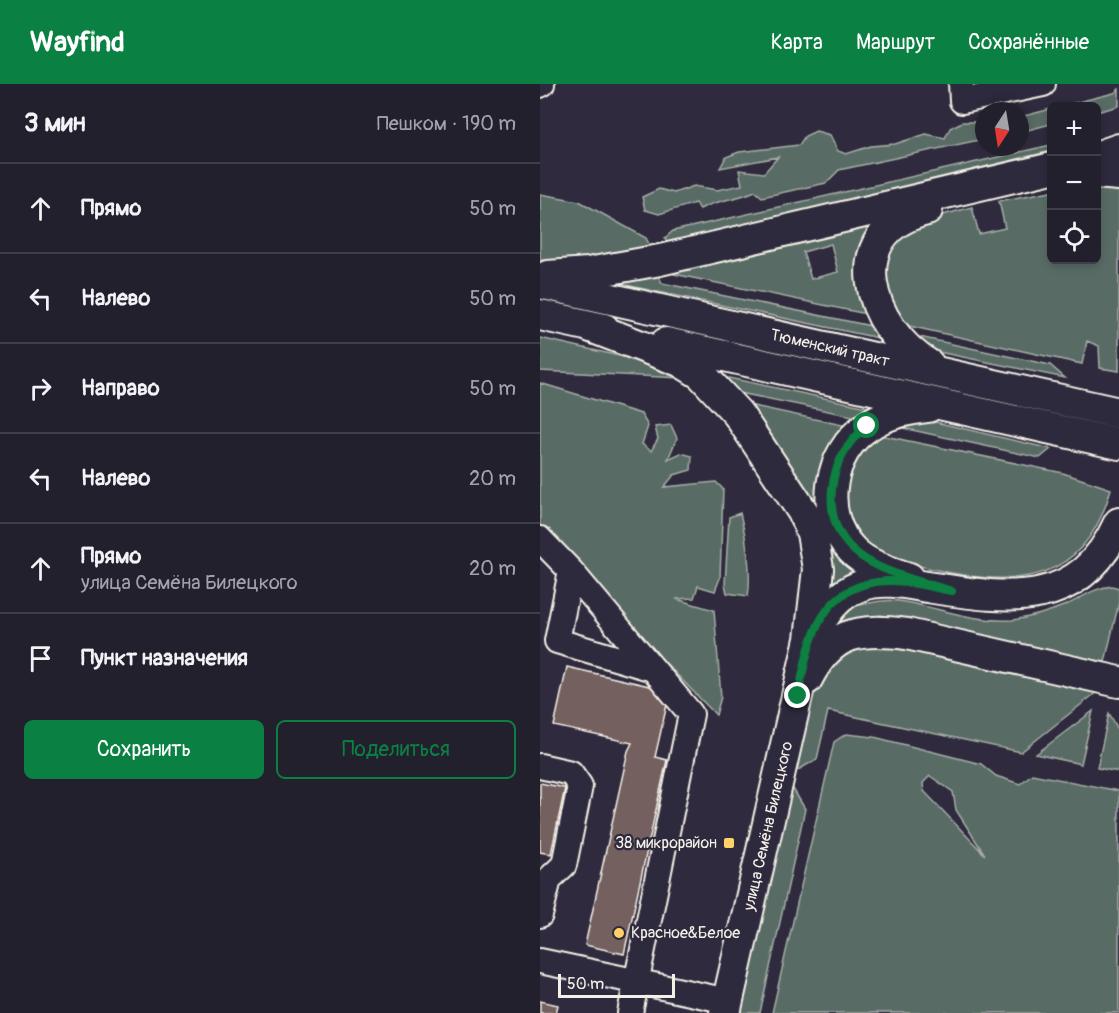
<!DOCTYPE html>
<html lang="ru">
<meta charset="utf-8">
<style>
:root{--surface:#23202e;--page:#2f2d3a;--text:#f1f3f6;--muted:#a3a3aa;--line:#403e4a;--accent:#0b8043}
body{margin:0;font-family:Pangolin,sans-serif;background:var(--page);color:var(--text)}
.controls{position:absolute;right:18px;top:18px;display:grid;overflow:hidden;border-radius:9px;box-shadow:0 3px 9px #0003}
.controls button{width:54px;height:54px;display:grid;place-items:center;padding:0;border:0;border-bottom:2px solid var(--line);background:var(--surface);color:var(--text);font:30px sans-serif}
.compass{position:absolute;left:435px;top:18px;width:54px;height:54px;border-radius:50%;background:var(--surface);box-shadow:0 3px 9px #0003;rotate:192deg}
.scale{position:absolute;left:18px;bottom:15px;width:117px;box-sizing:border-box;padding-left:6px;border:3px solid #f4f1e8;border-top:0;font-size:16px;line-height:21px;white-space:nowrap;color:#f4f1e8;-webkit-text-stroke:4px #2f2a3d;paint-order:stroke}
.stop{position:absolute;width:18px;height:18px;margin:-14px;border:4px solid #0b8043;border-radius:50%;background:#fff}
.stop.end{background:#0b8043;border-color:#fff;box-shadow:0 2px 6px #0008}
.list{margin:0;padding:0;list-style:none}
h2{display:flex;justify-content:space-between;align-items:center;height:78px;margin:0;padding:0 24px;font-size:26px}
h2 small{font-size:20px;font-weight:400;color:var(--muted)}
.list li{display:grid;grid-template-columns:39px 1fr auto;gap:18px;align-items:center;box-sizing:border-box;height:90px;padding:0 24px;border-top:2px solid var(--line)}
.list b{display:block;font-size:22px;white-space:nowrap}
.list p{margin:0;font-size:20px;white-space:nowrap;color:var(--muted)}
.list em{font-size:20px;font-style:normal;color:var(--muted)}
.actions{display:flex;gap:12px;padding:18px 24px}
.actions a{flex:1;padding:14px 0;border:2px solid var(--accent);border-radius:9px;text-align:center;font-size:21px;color:var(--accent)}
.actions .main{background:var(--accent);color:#fff}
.icon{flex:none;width:33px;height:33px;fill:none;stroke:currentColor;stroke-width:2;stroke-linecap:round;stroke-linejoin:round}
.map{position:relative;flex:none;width:579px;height:929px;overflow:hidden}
header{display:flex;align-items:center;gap:36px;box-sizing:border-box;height:84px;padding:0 30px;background:var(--accent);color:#fff}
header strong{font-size:28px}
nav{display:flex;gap:33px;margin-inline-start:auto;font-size:21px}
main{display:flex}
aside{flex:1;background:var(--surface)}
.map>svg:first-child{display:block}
.green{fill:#586c65;stroke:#a6aea6;stroke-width:1.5;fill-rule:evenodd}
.building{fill:#746160;stroke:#f4f1e8;stroke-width:1.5}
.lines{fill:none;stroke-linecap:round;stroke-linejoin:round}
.minor-casing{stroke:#f4f1e8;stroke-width:28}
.major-casing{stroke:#f4f1e8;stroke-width:34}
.minor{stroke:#2f2a3d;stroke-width:24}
.major{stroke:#2f2a3d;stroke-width:30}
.route{stroke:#0b8043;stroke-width:8}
.poi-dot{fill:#ffd166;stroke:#2f2a3d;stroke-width:2}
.labels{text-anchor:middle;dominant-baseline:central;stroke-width:4.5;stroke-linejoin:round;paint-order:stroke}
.street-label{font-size:16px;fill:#f4f1e8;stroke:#2f2a3d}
.poi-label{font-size:16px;fill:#f4f1e8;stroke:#2f2a3d;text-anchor:end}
</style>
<header>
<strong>Wayfind</strong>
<nav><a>Карта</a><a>Маршрут</a><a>Сохранённые</a></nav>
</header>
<main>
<aside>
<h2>3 мин<small>Пешком · 190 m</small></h2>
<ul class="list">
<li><svg class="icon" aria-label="ahead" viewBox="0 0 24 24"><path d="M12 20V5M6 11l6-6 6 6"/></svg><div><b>Прямо</b></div><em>50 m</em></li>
<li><svg class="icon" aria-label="left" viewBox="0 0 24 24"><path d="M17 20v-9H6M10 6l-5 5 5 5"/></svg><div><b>Налево</b></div><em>50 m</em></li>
<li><svg class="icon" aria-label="right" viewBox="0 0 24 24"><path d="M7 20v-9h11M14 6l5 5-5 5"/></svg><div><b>Направо</b></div><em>50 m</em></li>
<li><svg class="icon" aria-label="left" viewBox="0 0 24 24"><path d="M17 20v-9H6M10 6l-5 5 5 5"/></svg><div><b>Налево</b></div><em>20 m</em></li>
<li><svg class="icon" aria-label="ahead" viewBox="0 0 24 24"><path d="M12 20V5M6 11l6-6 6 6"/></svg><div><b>Прямо</b><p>улица Семёна Билецкого</p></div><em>20 m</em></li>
<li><svg class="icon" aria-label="arrive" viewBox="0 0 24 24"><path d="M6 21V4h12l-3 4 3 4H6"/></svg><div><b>Пункт назначения</b></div></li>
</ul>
<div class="actions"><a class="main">Сохранить</a><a>Поделиться</a></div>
</aside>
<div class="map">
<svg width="579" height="929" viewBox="0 0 579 929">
<rect width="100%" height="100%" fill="#2f2a3d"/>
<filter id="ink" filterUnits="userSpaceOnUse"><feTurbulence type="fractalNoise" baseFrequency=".0167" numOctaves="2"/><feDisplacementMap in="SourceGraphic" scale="12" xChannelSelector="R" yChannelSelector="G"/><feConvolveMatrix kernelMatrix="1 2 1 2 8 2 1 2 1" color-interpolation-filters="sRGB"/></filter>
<g filter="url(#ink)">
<path class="green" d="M 579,5 L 579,22 L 557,28 L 556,22 L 522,22 L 574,9 Z
M 511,25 L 511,40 L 480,48 L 480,33 Z
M 422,38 L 435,38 L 436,44 L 444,42 L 444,55 L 299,86 L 286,99 L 222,113 L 215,107 C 196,116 178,115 160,125 L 155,119 L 119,130 L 105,126 L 102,113 L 119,105 L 134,109 L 154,102 L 177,106 L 202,101 L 199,86 L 224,89 L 238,73 L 180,84 L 186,73 L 199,68 L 259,61 L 265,52 L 276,47 L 290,51 L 298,67 L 306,70 L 331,62 L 355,60 L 386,50 L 405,54 L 410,44 Z
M 511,61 L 511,67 L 127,159 L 125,154 L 133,147 Z
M 557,98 L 579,102 L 579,287 L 560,284 L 559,262 L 547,257 L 542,280 L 360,240 L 341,204 L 345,165 L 370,140 L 432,123 L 439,150 L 465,144 L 459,117 L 511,107 L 512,176 L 556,176 Z
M 0,110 L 39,117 L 106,154 L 110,162 L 30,176 L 0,176 Z
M 336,139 C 309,175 315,191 331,231 L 134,190 L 128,185 ZM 291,160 L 298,188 L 271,195 L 263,168 Z
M 117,188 L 122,199 L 336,243 L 348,256 L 76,199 Z
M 370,251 L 510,281 L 525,294 L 384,265 Z
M 0,254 L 119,281 L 141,294 L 0,287 Z
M 184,293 L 332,324 L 322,334 L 195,308 Z
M 0,299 L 101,330 L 108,342 L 102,360 L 111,367 L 118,355 L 115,343 L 131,341 L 137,354 L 128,375 L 141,369 L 152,372 L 151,386 L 134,391 L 124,403 L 176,398 L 183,405 L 180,494 L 175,507 L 158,502 L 154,514 L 136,515 L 174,526 L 181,613 L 176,631 L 0,449 Z
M 204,320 L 307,342 L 284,384 L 326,489 L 286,507 Z
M 382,335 L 511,365 L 500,374 L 349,341 Z
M 335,350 L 523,389 L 571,405 C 545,500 477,505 393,485 C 371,480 342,474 324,460 C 309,448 299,417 302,398 C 304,379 324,363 335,350 Z
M 200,429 C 206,452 212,489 208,512 L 187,509 L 185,500 L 189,433 Z
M 572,502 L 579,504 L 579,518 L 565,578 L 341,531 L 291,540 L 298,528 L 308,529 L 312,523 C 327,520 342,515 358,517 C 395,522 433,539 472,536 C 490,534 509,528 526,521 C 542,514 553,504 572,502 Z
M 343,562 L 368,567 L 557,608 L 481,668 L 288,627 L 277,675 L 253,689 C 263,651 268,590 307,570 C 318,564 331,563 343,562 Z
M 553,627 L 541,680 L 496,670 Z
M 569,629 L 579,647 L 579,688 L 557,684 Z
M 306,650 L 334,653 L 441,680 L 456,692 L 480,700 L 492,690 L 579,707 L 579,929 L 232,929 L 294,658 ZM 390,692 L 413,708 L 416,726 L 445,771 L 384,707 L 383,699 Z
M 252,703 L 265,725 L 220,929 L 200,929 Z"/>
<path class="building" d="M 27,583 L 118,604 L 128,616 L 115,673 L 127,676 L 84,870 L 45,861 L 88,667 L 92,659 L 14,642 Z
M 0,699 L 25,704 L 11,770 L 0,768 Z
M 0,917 L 18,921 L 16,929 L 0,929 Z"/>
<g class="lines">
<defs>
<path id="minor" d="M 421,0 L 422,17 L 503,0
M 0,1 L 2,0
M 0,455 L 31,487 L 151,630 L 90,929
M 31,487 L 17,557 L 113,585
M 0,682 L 31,689 L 40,702 L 24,781 L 9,795 L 0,831
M 0,877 L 188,917"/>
<path id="major" d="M 556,73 L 579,65
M 556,89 L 579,91
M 387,126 C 298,147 328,245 389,281
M 8,192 L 48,189 L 120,176 L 512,84
M 0,199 L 579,329
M 0,231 L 64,245
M 46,241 L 140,277 L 161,290 L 198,330 L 263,428 L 272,449 L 278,485 L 270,555 L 185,929
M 126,259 L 579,360
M 369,494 C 350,488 326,481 312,466 C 278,431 288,368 328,342 C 346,329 366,326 388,323
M 273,550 C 285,529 296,511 320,502 C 342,494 365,499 387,503 C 467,515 539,528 579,439
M 267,595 C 291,548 317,544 367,550 L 579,598"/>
</defs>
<use href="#minor" class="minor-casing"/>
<use href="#major" class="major-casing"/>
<use href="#minor" class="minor"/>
<use href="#major" class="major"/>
</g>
</g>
<g class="lines" filter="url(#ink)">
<path class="route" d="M 258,612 C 269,557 279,499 348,497 C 369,496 392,504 412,507 C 357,490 285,479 292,405 C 295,379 307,358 327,342"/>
</g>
<g class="poi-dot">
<rect x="183" y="753" width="12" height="12" rx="3"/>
<circle cx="79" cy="849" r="6"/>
</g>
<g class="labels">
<g class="street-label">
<text transform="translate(290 264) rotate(13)">Тюменский тракт</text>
<text transform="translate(228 742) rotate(-77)">улица Семёна Билецкого</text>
</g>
<g class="poi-label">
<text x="177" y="759">38 микрорайон</text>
<text x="91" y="849" text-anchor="start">Красное&amp;Белое</text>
</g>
</g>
</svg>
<div class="controls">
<button>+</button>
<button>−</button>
<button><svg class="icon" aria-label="locate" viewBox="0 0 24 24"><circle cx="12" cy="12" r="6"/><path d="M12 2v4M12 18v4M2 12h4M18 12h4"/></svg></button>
</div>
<svg class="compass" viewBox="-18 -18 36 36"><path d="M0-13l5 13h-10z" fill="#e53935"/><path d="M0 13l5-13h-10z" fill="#a3a3aa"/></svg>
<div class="scale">50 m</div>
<div class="stop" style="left:327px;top:342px"></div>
<div class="stop end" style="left:258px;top:612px"></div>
</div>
</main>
